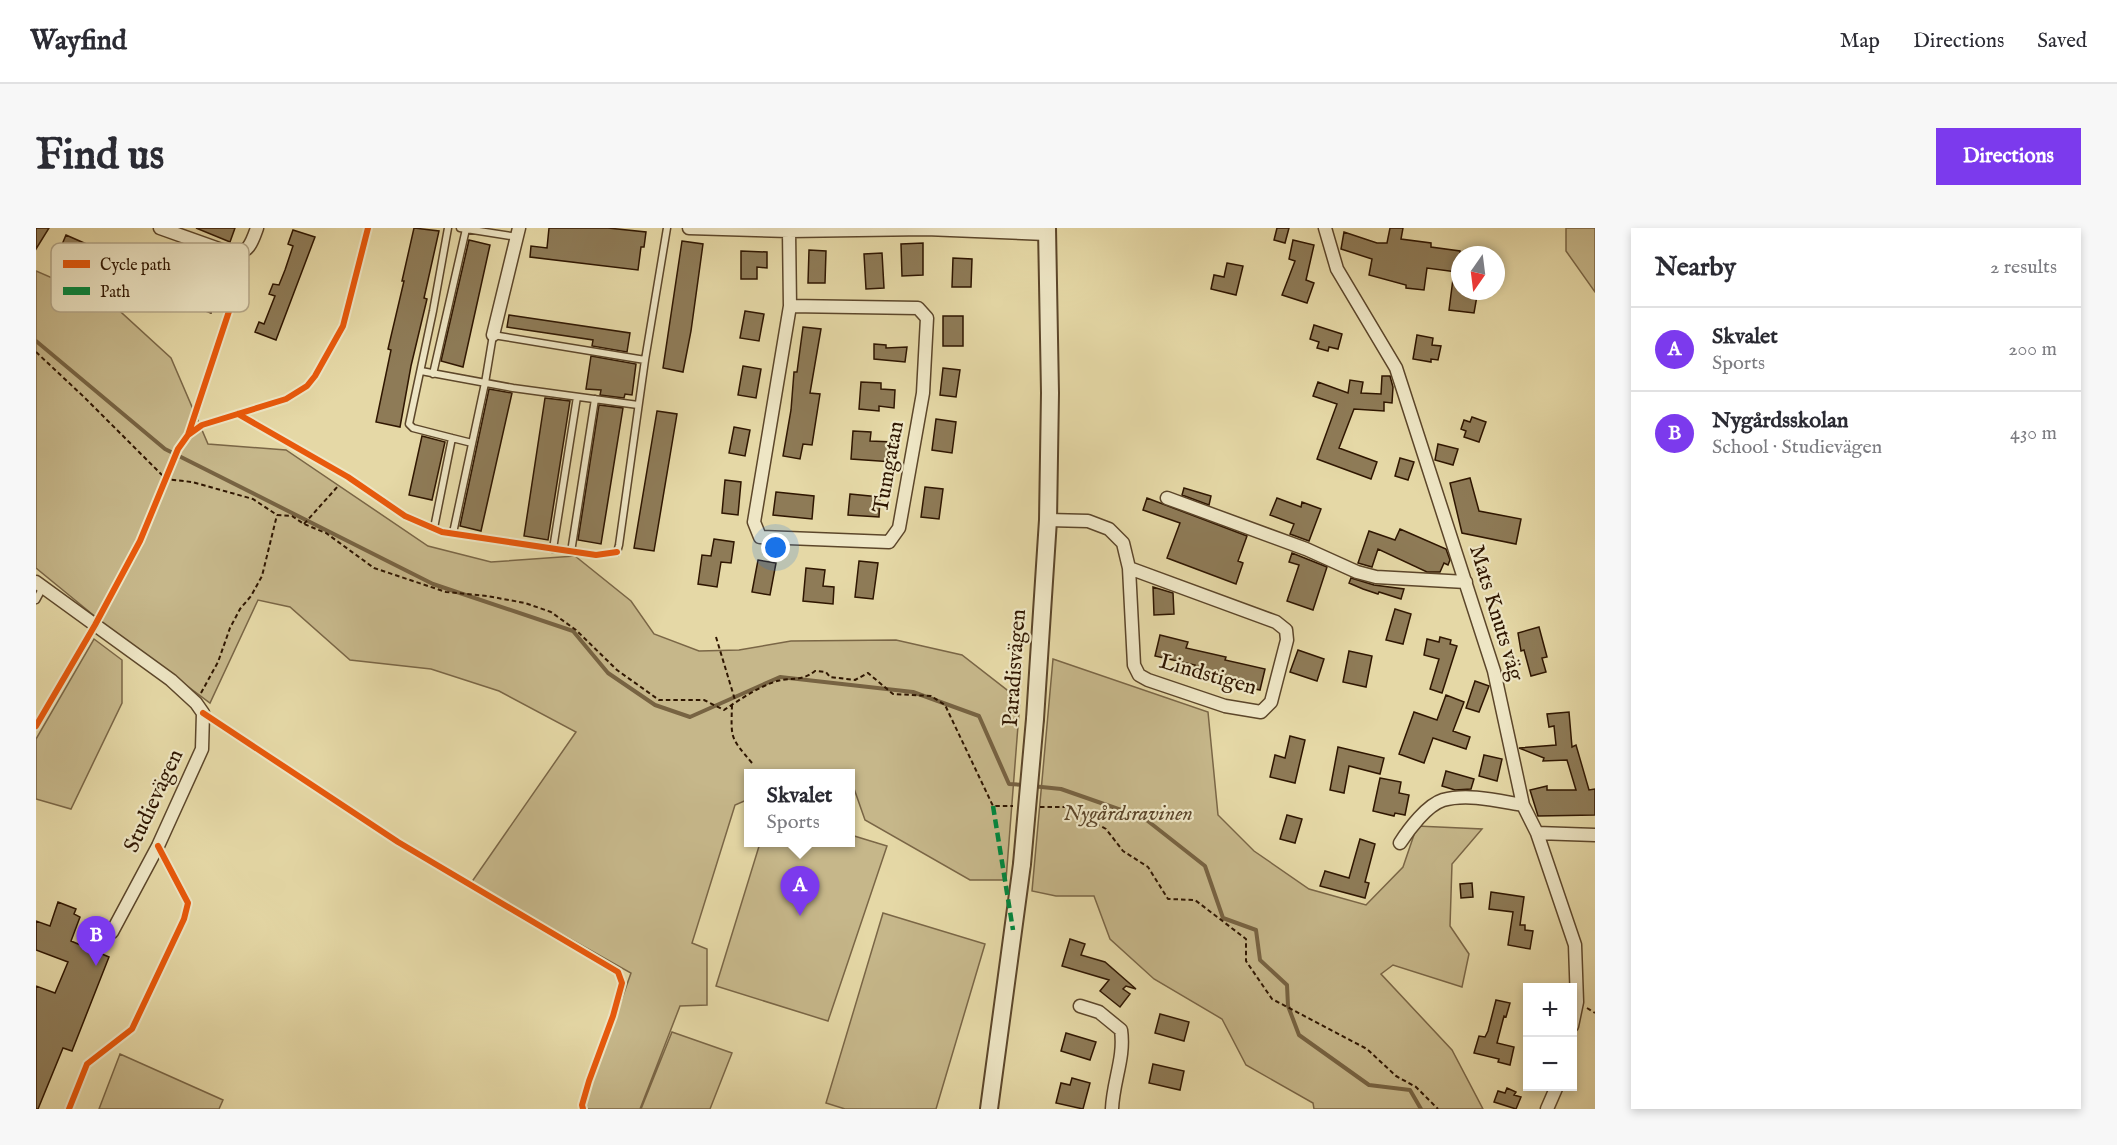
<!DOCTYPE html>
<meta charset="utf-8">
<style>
:root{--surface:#fff;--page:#f7f7f7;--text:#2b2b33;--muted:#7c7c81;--line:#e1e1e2;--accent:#7c3aed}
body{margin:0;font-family:"IM FELL English",serif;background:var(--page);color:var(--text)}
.controls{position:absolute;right:18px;bottom:18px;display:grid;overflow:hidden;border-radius:0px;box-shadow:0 3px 9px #0003}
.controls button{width:54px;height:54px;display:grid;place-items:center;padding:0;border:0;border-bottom:2px solid var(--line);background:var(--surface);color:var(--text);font:30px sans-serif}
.compass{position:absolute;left:1415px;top:18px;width:54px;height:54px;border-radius:50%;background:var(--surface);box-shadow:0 3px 9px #0003;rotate:194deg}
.you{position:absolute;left:740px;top:320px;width:21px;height:21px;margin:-15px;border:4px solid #fff;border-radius:50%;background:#1a73e8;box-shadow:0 0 0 9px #1a73e833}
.badge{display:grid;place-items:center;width:39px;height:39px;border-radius:50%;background:var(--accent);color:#fff;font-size:20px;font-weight:700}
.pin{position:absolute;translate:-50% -50px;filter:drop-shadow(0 2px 3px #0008)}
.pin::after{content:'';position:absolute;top:32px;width:21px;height:18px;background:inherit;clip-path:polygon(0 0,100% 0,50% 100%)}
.popup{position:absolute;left:708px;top:541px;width:111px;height:78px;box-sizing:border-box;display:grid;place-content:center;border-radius:0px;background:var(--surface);filter:drop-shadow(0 2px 4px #0005);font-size:20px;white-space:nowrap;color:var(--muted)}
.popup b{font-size:22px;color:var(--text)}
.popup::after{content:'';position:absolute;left:50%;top:100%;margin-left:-12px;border:12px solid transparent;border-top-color:var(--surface)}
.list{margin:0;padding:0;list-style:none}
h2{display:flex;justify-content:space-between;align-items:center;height:78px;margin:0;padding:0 24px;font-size:26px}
h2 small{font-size:20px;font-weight:400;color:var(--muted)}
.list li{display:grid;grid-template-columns:39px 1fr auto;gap:18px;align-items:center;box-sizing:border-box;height:84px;padding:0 24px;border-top:2px solid var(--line)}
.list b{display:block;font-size:22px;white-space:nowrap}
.list p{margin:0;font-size:20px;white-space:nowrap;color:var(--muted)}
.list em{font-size:20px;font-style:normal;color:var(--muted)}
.map{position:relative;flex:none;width:1559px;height:881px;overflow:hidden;border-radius:0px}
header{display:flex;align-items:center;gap:36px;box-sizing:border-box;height:84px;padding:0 30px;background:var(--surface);border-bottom:2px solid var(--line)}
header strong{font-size:28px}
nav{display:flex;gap:33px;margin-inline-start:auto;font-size:21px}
.intro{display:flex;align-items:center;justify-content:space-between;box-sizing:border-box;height:144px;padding:0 36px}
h1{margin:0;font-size:42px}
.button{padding:15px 27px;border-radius:0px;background:var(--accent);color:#fff;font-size:21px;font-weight:700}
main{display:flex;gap:36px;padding:0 36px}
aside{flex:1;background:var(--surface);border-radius:0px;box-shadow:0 3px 9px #0003}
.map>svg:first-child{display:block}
.green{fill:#c6b78a;stroke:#7a6646;stroke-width:1.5}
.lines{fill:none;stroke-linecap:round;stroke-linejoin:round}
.stream{stroke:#776342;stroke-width:4}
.building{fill:#8e7b57;stroke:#2f1601;stroke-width:1.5}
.service-casing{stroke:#5c462a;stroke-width:9}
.minor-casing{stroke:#5c462a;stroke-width:15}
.tertiary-casing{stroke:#5c462a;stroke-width:20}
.path{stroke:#2f1601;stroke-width:2;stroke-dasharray:4.5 3;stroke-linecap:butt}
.service{stroke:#eee6c5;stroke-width:6}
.minor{stroke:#eee6c5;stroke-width:12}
.tertiary{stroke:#eee6c5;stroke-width:16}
.tertiary-bridge-casing{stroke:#5c462a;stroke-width:20;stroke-linecap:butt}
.tertiary-bridge{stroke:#eee6c5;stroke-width:16}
.quiet{stroke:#00873e;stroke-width:4.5;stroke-dasharray:9 4.5;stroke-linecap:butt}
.cycleway-casing{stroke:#eee6c5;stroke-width:10}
.cycleway{stroke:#e8590c;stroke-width:6}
.labels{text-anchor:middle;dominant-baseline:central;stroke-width:4.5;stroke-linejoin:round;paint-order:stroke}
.street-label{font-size:22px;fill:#2f1601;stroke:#eee6c5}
.park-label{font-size:22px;font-style:italic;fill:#5c462a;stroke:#eee6c5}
.key{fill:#eee6c5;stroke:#b5a88a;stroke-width:1.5}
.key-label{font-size:16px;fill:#2f1601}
</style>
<header>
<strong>Wayfind</strong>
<nav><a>Map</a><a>Directions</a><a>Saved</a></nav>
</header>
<div class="intro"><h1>Find us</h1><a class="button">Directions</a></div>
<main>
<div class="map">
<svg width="1559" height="881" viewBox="0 0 1559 881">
<rect width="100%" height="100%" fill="#e5d8a6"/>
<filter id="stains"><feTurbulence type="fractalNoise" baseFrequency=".00333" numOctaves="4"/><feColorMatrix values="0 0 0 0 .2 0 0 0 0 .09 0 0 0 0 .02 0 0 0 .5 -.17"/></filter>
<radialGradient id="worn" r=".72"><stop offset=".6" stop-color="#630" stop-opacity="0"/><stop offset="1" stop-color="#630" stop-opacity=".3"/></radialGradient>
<path class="green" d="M 1530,0 L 1559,0 L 1559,64 L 1530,23 Z
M 0,43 L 76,76 L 135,130 L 172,216 L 250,222 L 392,318 L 455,334 L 539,328 L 595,373 L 618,406 L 663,423 L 703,422 L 755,413 L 860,412 L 926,427 L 984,472 L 970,652 L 934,652 L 829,592 L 815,552 L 815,546 L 713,546 L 713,571 L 699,577 L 656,715 L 671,721 L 671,777 L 644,778 L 604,881 L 547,881 L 595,745 L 435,655 L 540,504 L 463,463 L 395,441 L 314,432 L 254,379 L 222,372 L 174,475 L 67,395 L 0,340 Z
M 58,411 L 86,432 L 86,475 L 35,581 L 0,571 L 0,511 Z
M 1017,431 L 1172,484 L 1182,587 L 1218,623 L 1273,661 L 1330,677 L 1367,639 L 1381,598 L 1446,601 L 1416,636 L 1414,698 L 1433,726 L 1426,759 L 1357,737 L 1345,746 L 1416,822 L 1447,881 L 1278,881 L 1277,875 L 1210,837 L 1186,791 L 1118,751 L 1074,711 L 1058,668 L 1020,668 L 996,663 Z
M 815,607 L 851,618 L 792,793 L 680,758 L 724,615 L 815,614 Z
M 847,685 L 949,716 L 900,881 L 809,881 L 790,875 Z
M 636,804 L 696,825 L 674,881 L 605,881 Z
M 84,826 L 187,872 L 183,881 L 63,881 Z"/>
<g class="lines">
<path class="stream" d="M 0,113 L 129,221 L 397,356 L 537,403 L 572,445 L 619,477 L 654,489 L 744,449 L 877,464 L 943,488 L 973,556 L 989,557
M 996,558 L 1025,561 L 1108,590 L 1169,638 L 1187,690 L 1220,702 L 1224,732 L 1251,757 L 1252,778 L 1263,807 L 1333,857 L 1374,862 L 1385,881"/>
</g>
<path class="building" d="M 0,0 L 13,0 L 0,21 Z
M 160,0 L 199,0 L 194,14 Z
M 378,0 L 403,3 L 388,70 L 391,71 L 375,138 L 364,199 L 340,194 L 355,122 L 352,121 L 368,53 L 366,53 Z
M 513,0 L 572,0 L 610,4 L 608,19 L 605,19 L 602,42 L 494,29 L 495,18 L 511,20 Z
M 1241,0 L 1253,0 L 1249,15 L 1238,12 Z
M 1354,0 L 1367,0 L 1365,11 L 1395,15 L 1395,19 L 1424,23 L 1424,63 L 1433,63 L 1432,67 L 1441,68 L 1438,85 L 1413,82 L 1418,43 L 1421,44 L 1391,40 L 1388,62 L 1370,60 L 1370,57 L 1333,47 L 1336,31 L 1305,21 L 1308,4 L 1341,15 L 1351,15 Z
M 257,2 L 279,9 L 240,112 L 219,104 L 223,94 L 228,96 L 239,68 L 233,66 L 237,56 L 243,57 L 249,42 L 257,18 L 252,16 Z
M 30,7 L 55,18 L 47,37 L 22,26 Z
M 433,12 L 454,17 L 427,139 L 405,133 Z
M 1257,12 L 1278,17 L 1270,52 L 1278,55 L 1271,75 L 1246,67 L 1259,33 L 1253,31 Z
M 646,13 L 667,16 L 655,103 L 647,144 L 627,140 Z
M 887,15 L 887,47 L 866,48 L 865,16 Z
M 773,22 L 790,23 L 789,55 L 772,55 Z
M 705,23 L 731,24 L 731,40 L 721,39 L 721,51 L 705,51 Z
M 74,25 L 139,50 L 132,69 L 67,45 Z
M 846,25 L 848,60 L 830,61 L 828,26 Z
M 917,30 L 936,31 L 935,59 L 916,59 Z
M 1191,35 L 1207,38 L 1200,67 L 1175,61 L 1178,47 L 1188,49 Z
M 157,57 L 182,65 L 175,85 L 150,76 Z
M 709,83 L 728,86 L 723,113 L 704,110 Z
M 473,87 L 594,105 L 591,124 L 556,118 L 557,112 L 471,99 Z
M 907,88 L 927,88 L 927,118 L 907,118 Z
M 1278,97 L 1306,106 L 1302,121 L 1293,119 L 1292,123 L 1281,120 L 1283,114 L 1274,111 Z
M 767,99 L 785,101 L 774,165 L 784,166 L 776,217 L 767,216 L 764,231 L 747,228 L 755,182 L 758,144 L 761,144 Z
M 1381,107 L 1397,110 L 1396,117 L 1405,118 L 1402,132 L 1395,131 L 1395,134 L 1377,131 Z
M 838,116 L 850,117 L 850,120 L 871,119 L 869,134 L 838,131 Z
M 555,128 L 600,136 L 596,167 L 589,166 L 588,170 L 564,167 L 565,162 L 550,161 Z
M 707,138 L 725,141 L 720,170 L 702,167 Z
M 907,140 L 924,142 L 920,169 L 904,167 Z
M 1346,148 L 1354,148 L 1357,159 L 1356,175 L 1348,174 L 1348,183 L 1318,181 L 1303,220 L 1341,234 L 1335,251 L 1281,231 L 1301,176 L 1277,168 L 1282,154 L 1312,165 L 1314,152 L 1327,154 L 1325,165 L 1345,166 Z
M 825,154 L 845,155 L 845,161 L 859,162 L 858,180 L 843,178 L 843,183 L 823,181 Z
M 453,161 L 476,165 L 445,303 L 424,298 Z
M 509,170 L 534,173 L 512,312 L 488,308 Z
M 563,177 L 587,180 L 565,316 L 542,312 Z
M 621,183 L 641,186 L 618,323 L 598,320 Z
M 1436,189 L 1450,194 L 1443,214 L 1428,209 L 1430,203 L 1425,201 L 1428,192 L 1434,194 Z
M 900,191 L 920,194 L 916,225 L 896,222 Z
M 698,199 L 714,202 L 709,228 L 693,225 Z
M 817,203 L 835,204 L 834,213 L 858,214 L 857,234 L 815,231 Z
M 386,208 L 409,214 L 396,272 L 373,267 Z
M 1402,216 L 1422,221 L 1417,237 L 1399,232 Z
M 1364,230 L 1378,234 L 1372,252 L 1359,248 Z
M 1434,250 L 1443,283 L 1485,291 L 1480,316 L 1426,305 L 1414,255 Z
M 689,252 L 705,254 L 702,287 L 686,285 Z
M 889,259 L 907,261 L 903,291 L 885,289 Z
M 1148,260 L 1175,268 L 1173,277 L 1146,267 Z
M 740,264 L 778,268 L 776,291 L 737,287 Z
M 814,266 L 844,269 L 843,289 L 812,287 Z
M 1111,270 L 1211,308 L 1202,333 L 1207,335 L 1200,356 L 1131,330 L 1144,295 L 1107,282 Z
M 1241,270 L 1265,279 L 1266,274 L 1285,281 L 1273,313 L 1254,306 L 1258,296 L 1234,287 Z
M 1364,301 L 1410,321 L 1414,332 L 1412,337 L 1408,335 L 1404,344 L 1391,344 L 1342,321 L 1336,339 L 1322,335 L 1333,303 L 1359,312 Z
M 678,311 L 698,314 L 695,335 L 685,334 L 681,359 L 662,356 L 666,327 L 675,328 Z
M 1256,325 L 1291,339 L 1277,382 L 1251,373 L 1263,337 L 1253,334 Z
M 722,332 L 740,335 L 734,367 L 716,364 Z
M 823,333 L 842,335 L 837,371 L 819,369 Z
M 770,340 L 789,342 L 787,358 L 798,359 L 797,376 L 767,373 Z
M 1315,350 L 1338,357 L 1368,361 L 1365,371 L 1343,364 L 1342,366 L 1327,361 L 1313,355 Z
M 1117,359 L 1137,365 L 1138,386 L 1118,387 Z
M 1359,381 L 1375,386 L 1367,416 L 1350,412 Z
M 1503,399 L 1511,429 L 1506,430 L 1510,444 L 1495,448 L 1488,422 L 1485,423 L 1482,405 Z
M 1124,407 L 1152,414 L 1150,420 L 1190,429 L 1189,432 L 1229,441 L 1224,462 L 1197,456 L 1198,452 L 1157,443 L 1159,437 L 1119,428 Z
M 1404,409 L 1415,412 L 1414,416 L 1421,418 L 1406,465 L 1394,461 L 1403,431 L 1388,427 L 1391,411 L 1403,414 Z
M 1262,422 L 1288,431 L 1281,453 L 1254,444 Z
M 1313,423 L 1336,428 L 1330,459 L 1307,454 Z
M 1439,453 L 1453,458 L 1443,484 L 1430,480 Z
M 1410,467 L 1428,474 L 1417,503 L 1434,509 L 1430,521 L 1397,510 L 1388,535 L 1363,526 L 1378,484 L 1401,492 Z
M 1533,484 L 1536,519 L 1540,517 L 1553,562 L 1559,561 L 1559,587 L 1502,588 L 1494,562 L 1511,558 L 1511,562 L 1540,562 L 1531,532 L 1507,533 L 1508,530 L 1483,520 L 1520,517 L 1518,498 L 1513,499 L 1511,486 Z
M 1254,508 L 1269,512 L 1259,555 L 1234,549 L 1239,527 L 1249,530 Z
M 1302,519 L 1348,530 L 1344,546 L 1313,538 L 1308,565 L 1294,562 Z
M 1448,527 L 1466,531 L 1461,553 L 1443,548 Z
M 1410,543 L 1438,551 L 1435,561 L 1419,562 L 1406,558 Z
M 1344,550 L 1365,554 L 1363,565 L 1373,567 L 1369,587 L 1359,585 L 1358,588 L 1337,583 Z
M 1251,587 L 1266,591 L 1259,615 L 1244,611 Z
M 1324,611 L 1339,616 L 1329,654 L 1333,655 L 1329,670 L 1284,658 L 1289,643 L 1313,650 Z
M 1436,655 L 1437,669 L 1425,670 L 1424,656 Z
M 1455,664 L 1488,669 L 1484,697 L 1489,697 L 1489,702 L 1497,703 L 1494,721 L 1472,717 L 1477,684 L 1453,681 Z
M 22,674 L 40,681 L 38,686 L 44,689 L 35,713 L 73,729 L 36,823 L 27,820 L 2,881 L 0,881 L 0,758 L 19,765 L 32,734 L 0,722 L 0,693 L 14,698 Z
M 1034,711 L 1049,716 L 1045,727 L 1069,734 L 1100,761 L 1090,758 L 1087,761 L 1094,766 L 1084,779 L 1064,763 L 1073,752 L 1026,738 Z
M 1460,772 L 1474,775 L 1470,789 L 1468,788 L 1461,815 L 1478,819 L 1474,837 L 1462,834 L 1463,831 L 1438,825 L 1443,808 L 1449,809 L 1452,803 Z
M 1124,786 L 1153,794 L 1148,813 L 1119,805 Z
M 1030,805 L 1060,814 L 1054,832 L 1025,823 Z
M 1117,836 L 1148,843 L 1144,862 L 1113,855 Z
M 1036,850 L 1054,855 L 1047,881 L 1020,875 L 1025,855 L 1034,857 Z
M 1471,860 L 1480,864 L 1478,867 L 1485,869 L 1480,881 L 1458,874 L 1462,863 L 1469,865 Z"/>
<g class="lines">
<defs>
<path id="service" d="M 412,0 L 397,83 L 373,196 L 377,200 L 416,210
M 424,0 L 481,9
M 385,143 L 477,160 L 602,177
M 397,146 L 430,1
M 398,300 L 416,210 L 436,215
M 417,305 L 449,155 L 457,107 L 609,132
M 517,321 L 541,169
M 535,324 L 559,171
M 581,324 L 583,317 L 609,132 L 631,0
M 0,372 L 7,359"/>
<path id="minor" d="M 124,0 L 197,26 C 213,25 216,14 221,0
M 653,0 L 753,3 L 890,1 L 1010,6
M 1289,0 L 1301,41 L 1360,140 L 1458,443 L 1487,577 L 1501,605 L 1539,717 L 1541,774 L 1536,798
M 753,3 L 754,78 L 882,80 L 891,90 L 887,165 L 863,300 L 853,314 L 724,309 L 718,294 L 754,78
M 457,107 L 483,0
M 1131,270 L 1270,321 L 1321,344 L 1340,349 L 1430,354
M 1012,292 L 1052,293 L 1073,301 L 1087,315 L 1093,340 L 1098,437 L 1103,447 L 1112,452 L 1189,478 L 1225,484 L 1235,474 L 1251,412 L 1250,402 L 1240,394 L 1093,340
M 0,354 L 135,452 L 160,475 L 167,485 L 166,521 L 122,618 L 76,704
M 1501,605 L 1559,607
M 1364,615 C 1373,601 1391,577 1407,572 C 1432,565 1463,573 1487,577
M 1044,778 L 1063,784 L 1085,802 C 1089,830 1077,853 1076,881
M 1511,881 L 1521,858"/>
<path id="tertiary" d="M 999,491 L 1012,292 L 1014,165 L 1011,0
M 953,881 L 986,636"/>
</defs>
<use href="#service" class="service-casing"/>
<use href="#minor" class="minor-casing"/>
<use href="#tertiary" class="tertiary-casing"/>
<path class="path" d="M 0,124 L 48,169 L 130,251 L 156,254 L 217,271 L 241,287 L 256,288 L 268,296 L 290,305 L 338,340 L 410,364 L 451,368 L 489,375 L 515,384 L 540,402 L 581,442 L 623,472 L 668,472 L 688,482 C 703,472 721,460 738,454 C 754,448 764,455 779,443 L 790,444 L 794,449 L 819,452 L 832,445 L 857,466 L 895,468 L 909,477 L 957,578 L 977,578
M 268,296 L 303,257
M 680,409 L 699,472
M 165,465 L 182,434 L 194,400 L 204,381 L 215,368 L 226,348 L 241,287
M 696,477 C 695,511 694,509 716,535
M 1004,579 L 1031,579 L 1070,601 L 1087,623 L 1112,639 L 1132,671 L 1159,672 L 1210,711 L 1210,733 L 1236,771 L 1331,821 L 1360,848 L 1380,859 L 1402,881
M 1551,780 L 1559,785"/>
<use href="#service" class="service"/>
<use href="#minor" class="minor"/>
<use href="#tertiary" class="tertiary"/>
<defs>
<path id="tertiary-bridge" d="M 986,636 L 999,491"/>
</defs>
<use href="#tertiary-bridge" class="tertiary-bridge-casing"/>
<use href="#tertiary-bridge" class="tertiary-bridge"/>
<path class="quiet" d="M 957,578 L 977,702"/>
<defs>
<path id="cycleway" d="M 202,186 L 312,249 L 369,288 L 406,304 L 560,327 L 581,324
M 152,207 L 209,35 L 205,26
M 167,485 L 362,614 L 582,744 L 586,755 L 577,788 L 553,853 L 546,877 L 547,881
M 0,498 L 59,397 L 104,313 L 142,221 L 152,207 L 166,197 L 250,171 L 271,158 L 279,148 L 307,98 L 332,0
M 33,881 L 51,836 L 96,801 L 148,691 L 152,675 L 122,618"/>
</defs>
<use href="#cycleway" class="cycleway-casing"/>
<use href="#cycleway" class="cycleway"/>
</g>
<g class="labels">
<g class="street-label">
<text transform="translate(853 239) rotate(-80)">Tumgatan</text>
<text transform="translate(1460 385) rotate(73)">Mats Knuts väg</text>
<text transform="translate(979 440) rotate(-86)">Paradisvägen</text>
<text transform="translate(1172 447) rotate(16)">Lindstigen</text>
<text transform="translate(118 573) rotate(-65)">Studievägen</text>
</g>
<g class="park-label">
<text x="1092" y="586">Nygårdsravinen</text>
</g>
</g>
<rect x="15" y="15" width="198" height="69" rx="9" class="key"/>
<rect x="27" y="32" width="27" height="8" fill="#e8590c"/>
<rect x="27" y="59" width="27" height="8" fill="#00873e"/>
<g class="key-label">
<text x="64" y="42">Cycle path</text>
<text x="64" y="69">Path</text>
</g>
<rect width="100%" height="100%" filter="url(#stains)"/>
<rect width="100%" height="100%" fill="url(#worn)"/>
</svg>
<div class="controls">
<button>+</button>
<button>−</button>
</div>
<svg class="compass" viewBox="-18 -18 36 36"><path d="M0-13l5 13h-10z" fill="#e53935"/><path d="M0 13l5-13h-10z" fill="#7c7c81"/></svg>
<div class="you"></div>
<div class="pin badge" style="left:764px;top:688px">A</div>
<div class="popup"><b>Skvalet</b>Sports</div>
<div class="pin badge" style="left:60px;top:738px">B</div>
</div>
<aside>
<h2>Nearby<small>2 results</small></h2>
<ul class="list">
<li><span class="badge">A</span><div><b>Skvalet</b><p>Sports</p></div><em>200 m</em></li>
<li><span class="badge">B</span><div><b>Nygårdsskolan</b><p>School · Studievägen</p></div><em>430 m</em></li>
</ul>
</aside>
</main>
